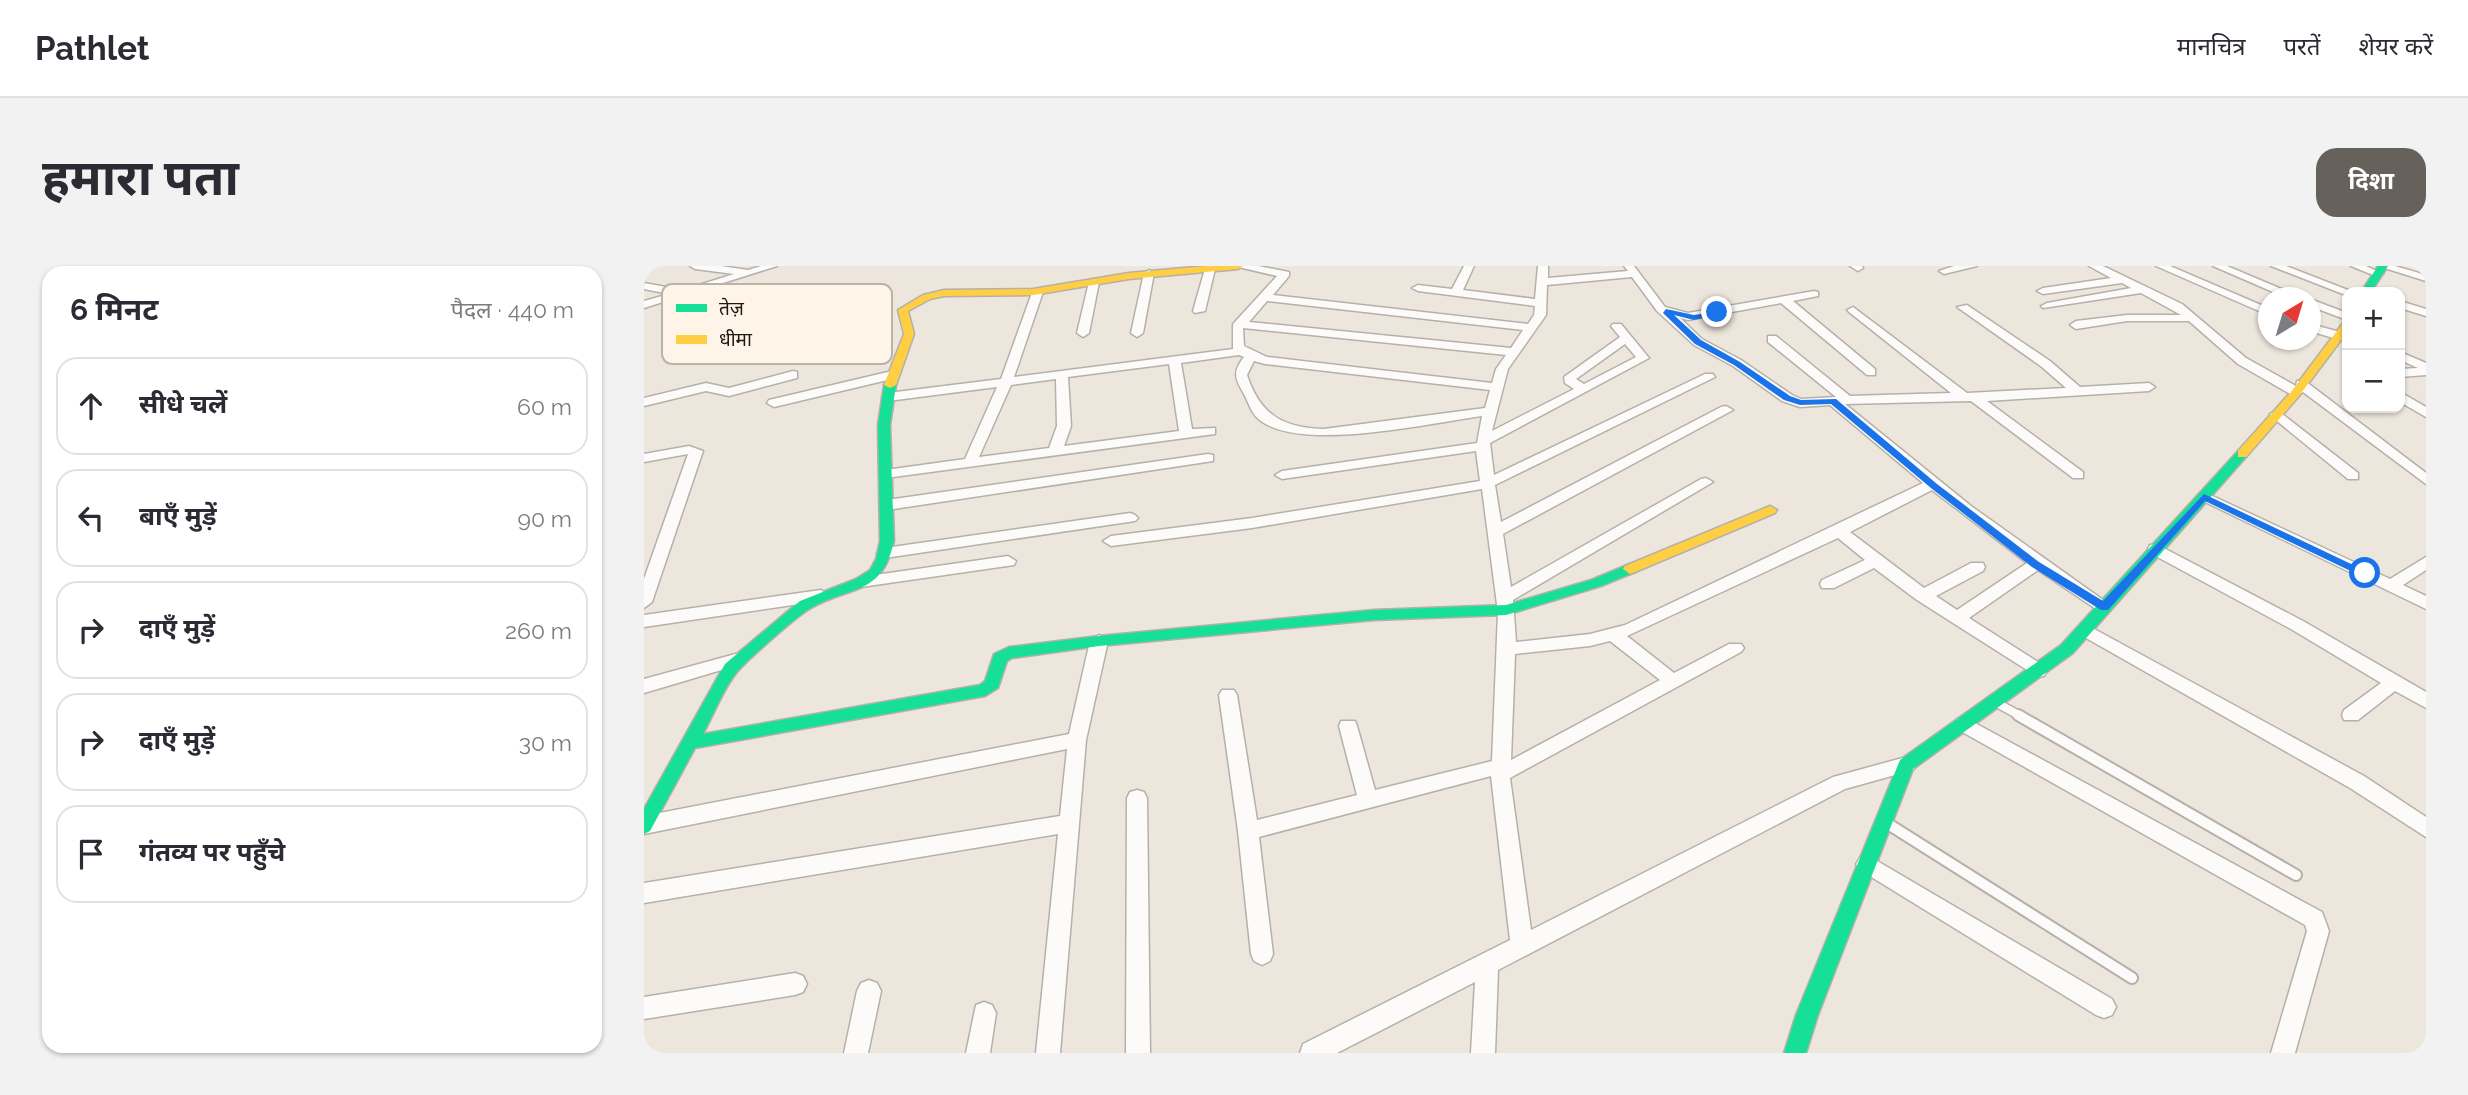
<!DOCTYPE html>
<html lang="hi">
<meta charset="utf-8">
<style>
:root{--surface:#fff;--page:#f2f2f3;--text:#2b2b33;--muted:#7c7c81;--line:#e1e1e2;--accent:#66615a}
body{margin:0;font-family:Raleway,"Noto Sans Devanagari",sans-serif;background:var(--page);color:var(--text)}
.controls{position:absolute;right:21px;top:21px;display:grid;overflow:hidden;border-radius:14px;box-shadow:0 2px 5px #0004}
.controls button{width:63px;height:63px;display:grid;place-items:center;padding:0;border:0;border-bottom:2px solid var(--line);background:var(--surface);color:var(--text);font:35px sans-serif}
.compass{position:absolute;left:1614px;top:21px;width:63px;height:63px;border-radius:50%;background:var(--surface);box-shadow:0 2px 5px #0004;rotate:38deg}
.stop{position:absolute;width:21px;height:21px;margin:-16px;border:5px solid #1a73e8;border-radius:50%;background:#fff}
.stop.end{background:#1a73e8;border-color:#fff;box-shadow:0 2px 7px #0008}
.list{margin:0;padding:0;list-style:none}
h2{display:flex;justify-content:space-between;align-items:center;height:91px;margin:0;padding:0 28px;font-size:30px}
h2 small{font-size:23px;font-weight:400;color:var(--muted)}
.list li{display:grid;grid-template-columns:46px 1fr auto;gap:21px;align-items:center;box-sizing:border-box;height:98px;margin:0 14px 14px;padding:0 14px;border:2px solid var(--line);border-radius:21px}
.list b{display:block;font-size:26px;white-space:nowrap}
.list em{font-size:23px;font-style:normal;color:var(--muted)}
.icon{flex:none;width:38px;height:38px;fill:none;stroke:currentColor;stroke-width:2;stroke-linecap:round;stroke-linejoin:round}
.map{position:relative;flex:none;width:1782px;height:787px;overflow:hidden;border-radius:21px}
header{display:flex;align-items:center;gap:42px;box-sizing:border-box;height:98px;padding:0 35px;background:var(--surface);border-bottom:2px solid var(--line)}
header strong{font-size:33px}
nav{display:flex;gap:38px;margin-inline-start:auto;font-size:24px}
.intro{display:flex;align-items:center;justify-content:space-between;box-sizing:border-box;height:168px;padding:0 42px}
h1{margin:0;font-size:49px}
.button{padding:18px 32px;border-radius:21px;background:var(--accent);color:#fff;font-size:24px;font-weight:700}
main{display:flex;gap:42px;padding:0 42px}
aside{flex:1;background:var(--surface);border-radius:21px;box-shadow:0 2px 5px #0004}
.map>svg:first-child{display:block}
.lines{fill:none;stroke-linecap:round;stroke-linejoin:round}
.lane-far1-casing{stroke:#b5b0a9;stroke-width:11}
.lane-casing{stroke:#b5b0a9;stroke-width:14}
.street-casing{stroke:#b5b0a9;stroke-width:3}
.fast-casing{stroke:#b5b0a9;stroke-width:3}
.slow-casing{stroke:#b5b0a9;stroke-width:3}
.lane-far1{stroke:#fcfbfa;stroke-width:8}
.lane{stroke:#fcfbfa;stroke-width:10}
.street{fill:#fcfbfa;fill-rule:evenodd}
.fast{fill:#16e098;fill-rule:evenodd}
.slow{fill:#ffcf43;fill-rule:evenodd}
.route{fill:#1a73e8}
.key{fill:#fef5e8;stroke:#bab3a8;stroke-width:2}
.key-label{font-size:19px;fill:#1d1914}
</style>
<header>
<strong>Pathlet</strong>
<nav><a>मानचित्र</a><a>परतें</a><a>शेयर करें</a></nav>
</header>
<div class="intro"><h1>हमारा पता</h1><a class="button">दिशा</a></div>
<main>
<aside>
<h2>6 मिनट<small>पैदल · 440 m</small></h2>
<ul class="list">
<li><svg class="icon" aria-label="ahead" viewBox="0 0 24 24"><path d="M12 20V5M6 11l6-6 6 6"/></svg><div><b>सीधे चलें</b></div><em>60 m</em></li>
<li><svg class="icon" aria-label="left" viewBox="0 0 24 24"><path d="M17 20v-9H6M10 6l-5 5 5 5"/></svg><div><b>बाएँ मुड़ें</b></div><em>90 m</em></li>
<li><svg class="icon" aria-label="right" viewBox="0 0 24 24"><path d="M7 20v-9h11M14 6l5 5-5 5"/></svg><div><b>दाएँ मुड़ें</b></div><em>260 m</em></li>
<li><svg class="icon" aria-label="right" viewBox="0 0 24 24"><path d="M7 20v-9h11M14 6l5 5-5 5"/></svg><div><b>दाएँ मुड़ें</b></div><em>30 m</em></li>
<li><svg class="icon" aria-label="arrive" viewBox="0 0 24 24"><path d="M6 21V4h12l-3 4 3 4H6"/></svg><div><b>गंतव्य पर पहुँचे</b></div></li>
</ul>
</aside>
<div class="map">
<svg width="1782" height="787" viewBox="0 0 1782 787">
<rect width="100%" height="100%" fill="#ede6dd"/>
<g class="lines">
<defs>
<path id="lane-far1" d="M 1353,437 L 1378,451"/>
<path id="lane" d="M 1374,449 L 1652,609
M 1241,556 L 1488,712"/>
<path id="street" d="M 46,0 L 77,0 L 104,4 L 117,0 L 133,0 L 0,42 L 0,35 L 25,28 L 0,23 L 0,17 L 39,24 L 90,8 L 51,3 Z
M 567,0 L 571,3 L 561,45 L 551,47 L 549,45 L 561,3 Z
M 590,0 L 614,0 L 645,6 L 645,10 L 629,29 L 884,58 L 890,49 L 891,40 L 774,25 L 768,22 L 774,19 L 808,23 L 820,0 L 830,0 L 819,24 L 891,33 L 894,0 L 904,0 L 904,12 L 984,5 L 980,0 L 990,0 L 1021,41 L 1044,47 L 1170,25 L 1174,26 L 1174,30 L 1149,35 L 1231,103 L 1231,109 L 1223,109 L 1137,37 L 1044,54 L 1036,52 L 1058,73 L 1097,94 L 1148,129 L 1157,133 L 1192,131 L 1124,76 L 1124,70 L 1132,70 L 1206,130 L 1307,127 L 1205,46 L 1203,44 L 1209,41 L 1323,127 L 1422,122 L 1398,101 L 1313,41 L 1323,39 L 1406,95 L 1436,121 L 1505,117 L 1511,121 L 1505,125 L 1343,135 L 1439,206 L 1439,212 L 1429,212 L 1327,135 L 1201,138 L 1327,240 L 1469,341 L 1461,347 L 1455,345 L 1394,304 L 1325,352 L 1400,400 L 1403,405 L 1400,410 L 1394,411 L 1273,334 L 1230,302 L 1190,322 L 1178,322 L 1176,318 L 1178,314 L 1221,294 L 1194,272 L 983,370 L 1030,407 L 1085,378 L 1097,378 L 1100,382 L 1097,386 L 866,512 L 887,664 L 1189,511 L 1262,491 L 1269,494 L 1272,499 L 1269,504 L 1201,523 L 854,704 L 851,787 L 827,787 L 831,716 L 693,787 L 656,787 L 659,778 L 866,674 L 847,510 L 615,571 L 629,688 L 626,695 L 618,699 L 610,695 L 607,688 L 594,565 L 575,429 L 578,424 L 590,424 L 593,429 L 613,554 L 713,529 L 695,460 L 697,455 L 711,455 L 713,460 L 731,524 L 848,495 L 854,346 L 838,223 L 608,262 L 467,280 L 459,275 L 467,270 L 608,252 L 836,215 L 832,185 L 638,213 L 631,209 L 638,205 L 833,177 L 838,150 C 786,157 660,186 617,155 C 608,149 605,138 600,128 C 591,113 588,106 600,91 L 595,89 L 537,97 L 548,163 L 571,162 L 571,168 L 242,212 L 235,208 L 242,204 L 321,193 L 353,121 L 244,135 L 238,131 L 244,127 L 357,113 L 389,24 L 399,26 L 370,111 L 589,83 L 589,58 L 633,10 ZM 988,11 L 1013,45 L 1050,79 L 1089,100 L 1138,135 L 1156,141 L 1186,139 L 1279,217 L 981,359 L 946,368 L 872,376 L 869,334 L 1069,216 L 1062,212 L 1057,213 L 867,321 L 859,268 L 1089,144 L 1082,140 L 1077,141 L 857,256 L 851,219 L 1071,111 L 1069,108 L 1061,108 L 850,209 L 846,177 L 1005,92 L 977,58 L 969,58 L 967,60 L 976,71 L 920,111 L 921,117 L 930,123 L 848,165 L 864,103 L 902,49 L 903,19 ZM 623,35 L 879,64 L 867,82 L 605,56 ZM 599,62 L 862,89 L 852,103 L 848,117 L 623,91 L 600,80 ZM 981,78 L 992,91 L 940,118 L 932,113 ZM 610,95 L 621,98 L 846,124 L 841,142 L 680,163 C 639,162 616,149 603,109 ZM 525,98 L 535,165 L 420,180 L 427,160 L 424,111 ZM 412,113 L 413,160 L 405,182 L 335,191 L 367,119 ZM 1288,224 L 1383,297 L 1313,344 L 1292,330 L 1339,305 L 1341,301 L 1339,297 L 1327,297 L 1280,322 L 1206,266 ZM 966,375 L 1016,414 L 867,494 L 871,388 L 946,380 Z
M 1206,0 L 1218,0 L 1219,2 L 1214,5 Z
M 1310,0 L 1333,0 L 1300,8 L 1295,5 Z
M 1445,0 L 1459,0 L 1538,38 L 1602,92 L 1652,120 L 1653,115 L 1661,115 L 1782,207 L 1782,218 L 1659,126 L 1653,130 L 1648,129 L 1594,98 L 1545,55 L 1483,55 L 1432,63 L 1426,59 L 1432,55 L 1483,49 L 1537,49 L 1497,27 L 1399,42 L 1397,40 L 1403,37 L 1487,22 L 1478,17 L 1399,28 L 1393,25 L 1399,22 L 1467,12 Z
M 1512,0 L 1526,0 L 1624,42 L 1624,49 Z
M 1569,0 L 1583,0 L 1659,32 L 1643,32 Z
M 1627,0 L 1642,0 L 1709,26 L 1699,28 Z
M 1707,0 L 1722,0 L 1739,8 L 1734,11 Z
M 1734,0 L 1751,0 L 1782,9 L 1782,15 Z
M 505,4 L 510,7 L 499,67 L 493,71 L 487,67 L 500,7 Z
M 450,13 L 455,16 L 445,67 L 439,71 L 433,67 L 445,16 Z
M 1666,33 L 1703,47 L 1703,54 L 1666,40 Z
M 1756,35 L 1782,43 L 1782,50 L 1756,42 Z
M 1666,58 L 1700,67 L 1702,70 L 1696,74 L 1666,65 Z
M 1756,86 L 1782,97 L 1782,109 L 1756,111 L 1756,103 L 1774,102 L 1756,94 Z
M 149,105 L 153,106 L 153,112 L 85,130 L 62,125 L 0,140 L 0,132 L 62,117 L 85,122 Z
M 248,105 L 254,109 L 252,112 L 130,141 L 123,137 L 125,134 Z
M 1756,126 L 1782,141 L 1782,151 L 1756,136 Z
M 1633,144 L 1714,207 L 1714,213 L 1704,213 L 1628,151 L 1626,148 Z
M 45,180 L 59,185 L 8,336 L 0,342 L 0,313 L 44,188 L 0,196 L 0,188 Z
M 564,188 L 569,189 L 569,195 L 243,244 L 236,239 L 243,234 Z
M 1560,226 L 1746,313 L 1782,291 L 1782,304 L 1759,319 L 1782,330 L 1782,343 L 1555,233 L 1553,230 Z
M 486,247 L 491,249 L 494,252 L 491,255 L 241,292 L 233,287 L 241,282 Z
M 1512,278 L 1659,355 L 1782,426 L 1782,442 L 1751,425 L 1714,454 L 1700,454 L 1698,449 L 1700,444 L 1737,417 L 1647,363 L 1506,287 L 1504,283 L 1506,279 Z
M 364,290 L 372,295 L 370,299 L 217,321 L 209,316 L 217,311 Z
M 177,324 L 185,330 L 183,334 L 0,361 L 0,349 Z
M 1441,358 L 1720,510 L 1782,551 L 1782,571 L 1706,522 L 1435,368 L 1433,364 Z
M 455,369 L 464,375 L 442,474 L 416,787 L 392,787 L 414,568 L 0,637 L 0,617 L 416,550 L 423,483 L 0,568 L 0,550 L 425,468 L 446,375 Z
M 95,387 L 101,389 L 104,393 L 101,397 L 0,427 L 0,413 Z
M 1320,451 L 1678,646 L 1685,665 L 1651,787 L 1627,787 L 1663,665 L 1661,659 L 1313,463 L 1311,458 L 1313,453 Z
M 493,524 L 500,526 L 503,532 L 506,787 L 482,787 L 483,532 L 486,526 Z
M 1223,589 L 1468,733 L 1472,741 L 1468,749 L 1460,752 L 1452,749 L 1216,604 L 1212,598 L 1216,592 Z
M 151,707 L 159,710 L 163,718 L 159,726 L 151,729 L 0,753 L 0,731 Z
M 225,714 L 233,717 L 237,725 L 224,787 L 200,787 L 213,725 L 217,717 Z
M 340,736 L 348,739 L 352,747 L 346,787 L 322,787 L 332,739 Z"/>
<path id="fast" d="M 1734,0 L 1744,0 L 1727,26 L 1717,26 Z
M 246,116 L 252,119 L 246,159 L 250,275 C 238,330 208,319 167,342 C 154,349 103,394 93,406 C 79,423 70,448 59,468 L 336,419 L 341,415 L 350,388 L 365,381 L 455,370 L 730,344 L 862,339 L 947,314 L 981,300 L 986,298 L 993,303 L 991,306 L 957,320 L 862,349 L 730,354 L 455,380 L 368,392 L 363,395 L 354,422 L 341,430 L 51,482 L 6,565 L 0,568 L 0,543 L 81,398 L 156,335 L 212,313 L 226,304 L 232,293 L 236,275 L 234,159 L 240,119 Z
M 1598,184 L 1602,185 L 1602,191 L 1429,387 L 1269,503 L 1174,749 L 1162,787 L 1140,787 L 1152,749 L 1256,494 L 1417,379 L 1594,185 Z"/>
<path id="slow" d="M 562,0 L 599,0 L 594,3 L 485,13 L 389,29 L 300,30 L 286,33 L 264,45 L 270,68 L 252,119 L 246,122 L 240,119 L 260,68 L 254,44 L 279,29 L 300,24 L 389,23 L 485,7 Z
M 1703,56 L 1703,66 L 1655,130 L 1602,191 L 1594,191 L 1594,185 L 1647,126 L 1699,57 Z
M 1126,240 L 1133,244 L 1131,247 L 991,306 L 986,308 L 979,303 L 981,300 Z"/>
</defs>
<use href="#lane-far1" class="lane-far1-casing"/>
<use href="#lane" class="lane-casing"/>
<use href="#street" class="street-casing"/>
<use href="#fast" class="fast-casing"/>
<use href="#slow" class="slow-casing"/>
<use href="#lane-far1" class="lane-far1"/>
<use href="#lane" class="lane"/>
<use href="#street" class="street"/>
<use href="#fast" class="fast"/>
<use href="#slow" class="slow"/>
</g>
<path class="route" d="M 1022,43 L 1050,49 L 1076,45 L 1076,48 L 1050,54 L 1030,49 L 1057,74 L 1096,96 L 1146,130 L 1157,134 L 1192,133 L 1293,218 L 1395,296 L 1459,335 L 1560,228 L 1726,307 L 1717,310 L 1561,235 L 1464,344 L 1457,344 L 1388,301 L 1287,222 L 1187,138 L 1156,139 L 1140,134 L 1090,99 L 1051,78 L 1019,47 Z"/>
<rect x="18" y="18" width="230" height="80" rx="10" class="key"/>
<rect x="32" y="38" width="31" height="8" fill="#16e098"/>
<rect x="32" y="69" width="31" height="9" fill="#ffcf43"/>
<g class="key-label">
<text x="75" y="49">तेज़</text>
<text x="75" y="80">धीमा</text>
</g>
</svg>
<div class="controls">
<button>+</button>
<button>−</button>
</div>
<svg class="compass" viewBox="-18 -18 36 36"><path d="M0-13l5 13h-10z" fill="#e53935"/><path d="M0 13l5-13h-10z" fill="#7c7c81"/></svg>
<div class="stop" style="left:1721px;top:307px"></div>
<div class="stop end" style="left:1073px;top:46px"></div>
</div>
</main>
